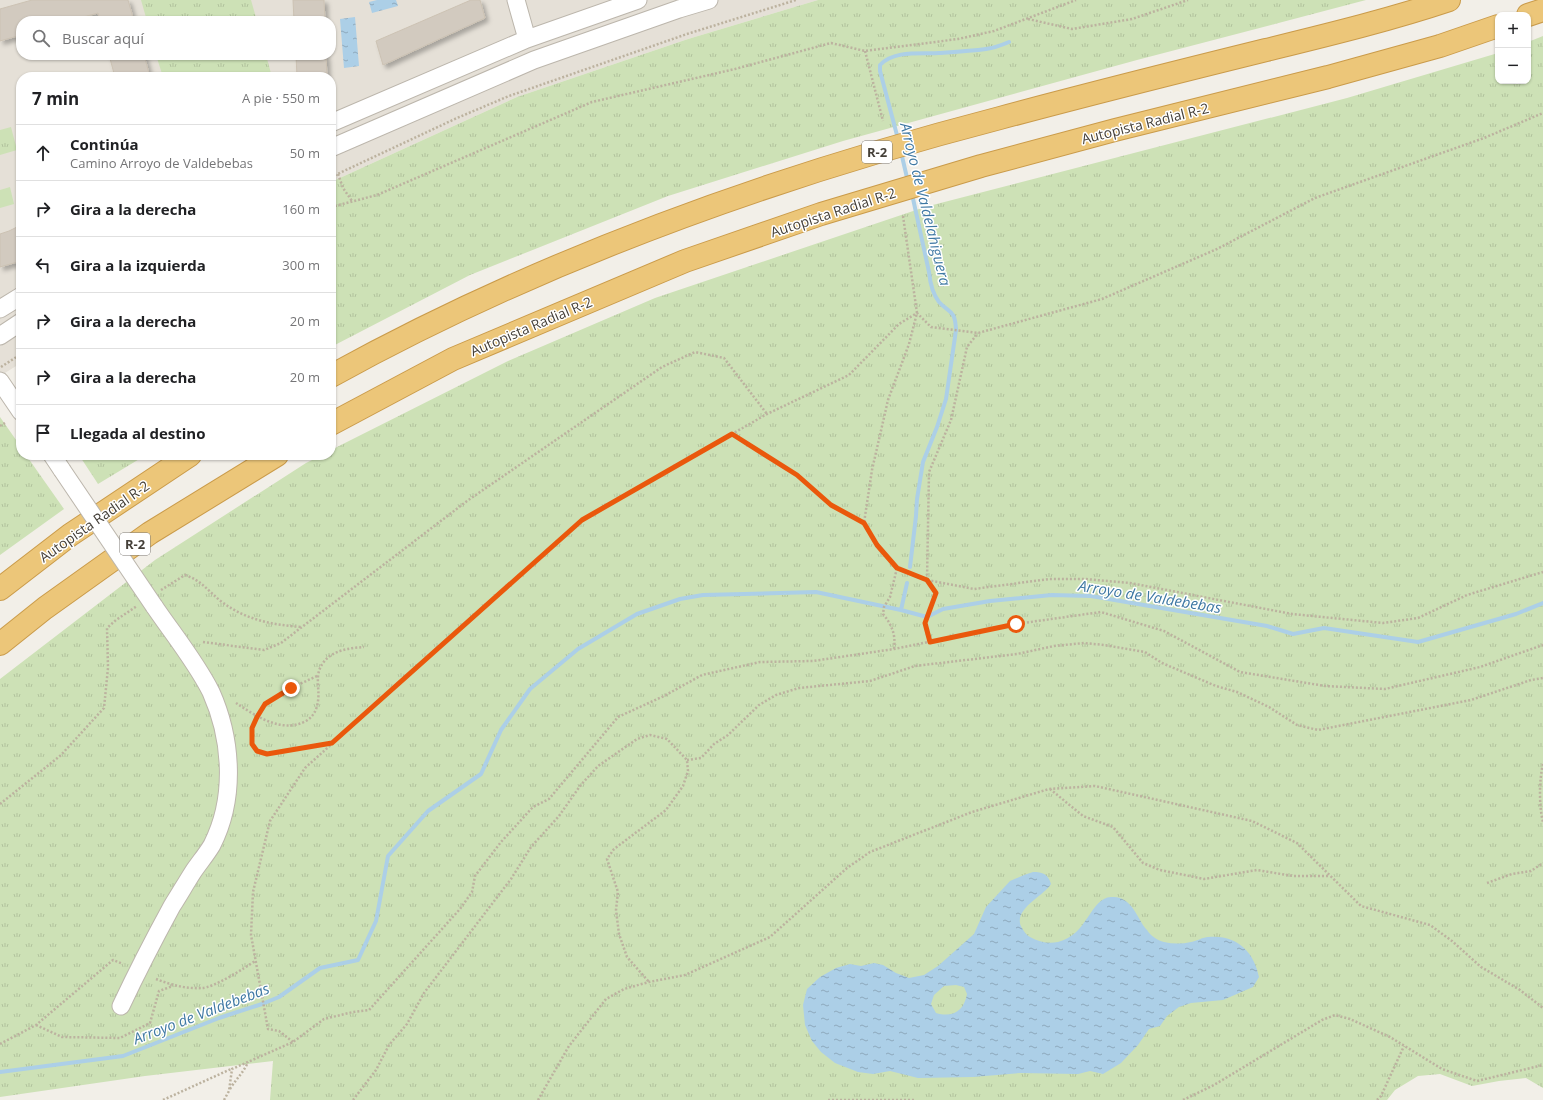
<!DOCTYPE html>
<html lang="es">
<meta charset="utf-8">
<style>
:root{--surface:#fff;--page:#f6f6f6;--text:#202124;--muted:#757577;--line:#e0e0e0}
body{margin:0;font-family:"Open Sans",sans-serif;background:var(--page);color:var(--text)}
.controls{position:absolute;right:12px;top:12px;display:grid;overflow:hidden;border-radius:8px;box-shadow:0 1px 3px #0004}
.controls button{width:36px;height:36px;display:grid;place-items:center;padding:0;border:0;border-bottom:1px solid var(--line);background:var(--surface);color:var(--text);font:20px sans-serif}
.stop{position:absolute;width:12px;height:12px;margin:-9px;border:3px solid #ea580c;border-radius:50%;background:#fff}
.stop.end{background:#ea580c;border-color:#fff;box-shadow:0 1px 4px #0008}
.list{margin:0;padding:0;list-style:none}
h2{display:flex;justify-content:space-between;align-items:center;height:52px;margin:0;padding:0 16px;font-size:17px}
h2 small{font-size:13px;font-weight:400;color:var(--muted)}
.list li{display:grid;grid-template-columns:26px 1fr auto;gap:12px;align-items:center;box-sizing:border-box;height:56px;padding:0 16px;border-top:1px solid var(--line)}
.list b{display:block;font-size:15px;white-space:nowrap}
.list p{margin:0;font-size:13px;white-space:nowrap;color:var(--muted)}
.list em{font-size:13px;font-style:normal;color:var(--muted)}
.icon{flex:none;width:22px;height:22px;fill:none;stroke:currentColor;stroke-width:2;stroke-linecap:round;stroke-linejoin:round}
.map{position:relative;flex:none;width:1543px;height:1100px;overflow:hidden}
.search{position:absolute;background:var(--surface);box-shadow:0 1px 3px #0004;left:16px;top:16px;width:320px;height:44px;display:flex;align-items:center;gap:10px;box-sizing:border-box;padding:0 14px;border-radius:16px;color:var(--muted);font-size:15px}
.panel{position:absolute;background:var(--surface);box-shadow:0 1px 3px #0004;left:16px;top:72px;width:320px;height:388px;border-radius:16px}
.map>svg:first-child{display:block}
.residential{fill:#e5e0d7;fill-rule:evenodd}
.grass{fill:url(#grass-tufts)}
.pitch{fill:#cde1b6}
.water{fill:url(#water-ripples);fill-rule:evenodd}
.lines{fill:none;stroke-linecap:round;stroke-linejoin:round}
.stream{stroke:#accfe7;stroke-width:4}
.building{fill:#d2cabf;stroke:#ccc2b3;filter:url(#shadow)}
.minor-casing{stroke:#bcb6ac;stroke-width:19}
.highway-casing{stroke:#ca9b4a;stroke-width:24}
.path{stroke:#bcb29f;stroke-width:2.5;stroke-dasharray:2 2;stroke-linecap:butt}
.minor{stroke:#fff;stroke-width:17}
.highway{stroke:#ecc679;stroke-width:22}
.minor-bridge-casing{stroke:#bcb6ac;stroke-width:19;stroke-linecap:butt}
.minor-bridge{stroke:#fff;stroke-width:17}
.route{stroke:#ea580c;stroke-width:5}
.labels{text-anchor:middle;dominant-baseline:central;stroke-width:3;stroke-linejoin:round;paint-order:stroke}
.shield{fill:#fff;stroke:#7c7974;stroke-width:1}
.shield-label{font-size:13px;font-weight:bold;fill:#443f38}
.street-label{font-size:14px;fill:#443f38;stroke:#fff}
.water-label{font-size:15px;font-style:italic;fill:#3e78a3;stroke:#fff}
</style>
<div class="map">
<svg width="1543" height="1100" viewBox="0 0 1543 1100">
<defs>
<pattern id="grass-tufts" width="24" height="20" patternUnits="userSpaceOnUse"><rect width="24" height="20" fill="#cde1b6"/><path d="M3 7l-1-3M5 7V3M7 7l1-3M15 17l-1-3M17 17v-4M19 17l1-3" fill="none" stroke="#b1c29d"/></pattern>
<pattern id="water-ripples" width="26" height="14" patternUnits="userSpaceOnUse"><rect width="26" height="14" fill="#accfe7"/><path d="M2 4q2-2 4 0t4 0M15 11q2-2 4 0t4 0" fill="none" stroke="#8ea9bc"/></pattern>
<filter id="shadow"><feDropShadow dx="3.5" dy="3.5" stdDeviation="2" flood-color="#0004"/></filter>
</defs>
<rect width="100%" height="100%" fill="#f2efe8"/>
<path class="residential" d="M 0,0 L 818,0 L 688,39 L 517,97 L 331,182 L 331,77 L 21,77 L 21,363 L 0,376 ZM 21,21 L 331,21 L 331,55 L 21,55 Z"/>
<path class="grass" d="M 141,0 L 251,0 L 257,21 L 147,21 Z
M 818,0 L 1366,0 L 1137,60 L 843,141 L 668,196 L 470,275 L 331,347 L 331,182 L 517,97 L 688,39 Z
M 1543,36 L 1543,1088 L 1526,1078 L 1499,1081 L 1472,1086 L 1440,1074 L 1418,1076 L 1395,1090 L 1387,1100 L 270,1100 L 273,1061 L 145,1076 L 0,1097 L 0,679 L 155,560 L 306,463 L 322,455 L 331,455 L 331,450 L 508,361 L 655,298 L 925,207 L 1347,98 L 1498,53 L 1498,81 L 1528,81 L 1528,42 Z
M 156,55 L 266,55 L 272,77 L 163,77 Z
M 11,127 L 17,150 L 0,155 L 0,130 Z
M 0,417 L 21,447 L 21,455 L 26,455 L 64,509 L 0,555 Z
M 79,455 L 146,455 L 98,484 Z"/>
<path class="pitch" d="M 10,187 L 14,204 L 0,208 L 0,190 Z"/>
<path class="water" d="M 377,0 L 396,0 L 398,6 L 372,13 L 369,2 Z
M 355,17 L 359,66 L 344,68 L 340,19 Z
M 1033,872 C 1043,872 1048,874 1051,884 C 1044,896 1011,910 1022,928 C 1024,931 1026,935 1030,937 C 1039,942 1048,944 1058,942 C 1088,935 1090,898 1111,897 C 1132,895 1137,919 1147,930 C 1151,936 1157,940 1164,942 C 1173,944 1182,944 1191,942 C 1197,941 1203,937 1208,937 C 1236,934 1254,951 1259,977 L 1253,987 L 1223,1000 L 1191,1003 L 1179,1007 L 1167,1016 L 1160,1026 L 1149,1029 L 1138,1045 L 1121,1063 L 1103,1074 L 1090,1071 L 1078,1074 L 1020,1073 L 973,1077 L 918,1078 L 890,1071 L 873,1074 L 858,1072 L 835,1063 L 821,1052 L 812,1041 L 805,1025 L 803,1005 L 807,989 L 820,977 L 836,968 L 850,964 L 861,966 L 874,963 L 883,965 L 896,973 L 909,978 L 924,975 L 938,966 L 974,934 L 986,907 L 1010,881 L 1024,875 ZM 956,985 L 964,987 L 967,994 C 964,1011 953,1018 936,1013 L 931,1004 L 934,995 L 944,986 Z"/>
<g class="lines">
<path class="stream" d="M 898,139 L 880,71 L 880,65 C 894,50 920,54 939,53 C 954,52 971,51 986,49 C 994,48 1002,45 1009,42
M 901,152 L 908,182
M 910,567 L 916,516 L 917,499 L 923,462 L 937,427 L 946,399 L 956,330 C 955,309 950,314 939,302 C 932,293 930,282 929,272 L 912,194
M 901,610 L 907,583
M 0,1072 L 123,1056 L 219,1018 L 262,1004 L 279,997 L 320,968 L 358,960 L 376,921 L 388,856 L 428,811 L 481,774 L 501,730 L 530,689 L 578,649 L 637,614 L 680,599 L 703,595 L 816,592 L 901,610 L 927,617 L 943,609 L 990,601 L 1052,595 L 1091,596 L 1267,626 L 1293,634 L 1324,628 L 1418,642 L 1516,614 L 1543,603"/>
</g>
<path class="building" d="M 32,0 L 128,0 L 134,21 L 100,21 L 98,13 L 69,21 L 21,21 L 21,35 L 0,41 L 0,9 Z
M 293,0 L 324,0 L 325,21 L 294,21 Z
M 471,0 L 480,0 L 485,18 L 383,65 L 376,41 Z
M 109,55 L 144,55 L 150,77 L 115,77 Z
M 296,55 L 326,55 L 327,77 L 297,77 Z
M 21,225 L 21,261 L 0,267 L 0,234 L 9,231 Z"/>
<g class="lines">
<defs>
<path id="minor" d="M 516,0 L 527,39
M 331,123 L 527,39 L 638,0
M 331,148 L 534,60 L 679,9 L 709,0
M 0,309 L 21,296
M 0,336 L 21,322
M 0,381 L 21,412
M 52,455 L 62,470
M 121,1006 C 137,972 154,939 172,906 C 179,895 186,883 193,872 C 199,863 206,855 212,845 C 236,798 232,739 211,692 C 196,662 173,634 154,606"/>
<path id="highway" d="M 1528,15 L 1543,10
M 331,376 C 541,260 769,178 1000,118 C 1089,94 1177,72 1266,50 C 1327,35 1389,20 1449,0
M 331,424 L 453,359 L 685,261 L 821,214 L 981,166 L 1115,130 L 1328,77 L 1440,46 L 1498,26
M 0,589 L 70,535 L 190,455
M 0,644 L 45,608 L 150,533 L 277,455"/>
</defs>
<use href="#minor" class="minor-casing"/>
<use href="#highway" class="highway-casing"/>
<path class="path" d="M 1028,19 L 1072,29 L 1132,19 L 1188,0
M 865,51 L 883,121
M 338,174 L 343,188 L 352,201
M 331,177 L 457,118 L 509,96 L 687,34 L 796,0
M 331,207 L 377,195 L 592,102 L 735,69 L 831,43 L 865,51 L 958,39 L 994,31 L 1076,0
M 903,216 L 917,313 L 909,344 L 888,400 L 872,470 L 864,523 L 877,545 L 897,568 L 927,580 L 974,589 L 1049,579 L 1085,579 L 1130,583 L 1292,614 L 1383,623 L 1418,618 L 1467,595 L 1543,572
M 1,367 L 21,354
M 0,426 L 5,423
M 732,434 L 797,475 L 831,505 L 864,523
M 161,590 L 185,575 C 201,580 209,592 222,602 C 246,620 273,625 302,627
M 203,642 L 264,650 L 281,643 L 467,501 L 662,367 L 695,352 L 724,358 L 767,414
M 930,642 L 925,623 L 936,593 L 927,580 L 929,472 L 951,420 L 967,347 L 978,333
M 894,649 C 896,635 892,625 883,614 L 884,607 L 890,597 L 897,568
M 317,676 L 291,688 L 265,704 L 252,728 L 252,744 L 257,751 L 267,754 L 332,743
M 236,703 C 256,716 282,734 306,721 C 313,717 317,710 318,701 C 320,688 314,675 323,663 C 332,650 350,648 364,647
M 687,760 L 701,758 L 714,744 L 728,735 L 759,705 L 776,695 L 799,688 L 870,681 L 915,666 L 1017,654 L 1054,646 L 1084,643 L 1104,645 L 1145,652 L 1162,663 L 1216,686 L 1237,692 L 1269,707 L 1297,725 L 1318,730 L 1471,700 L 1531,680 L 1543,678
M 1543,764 C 1539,780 1539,807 1543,822
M 1050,789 L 1083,816 L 1113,827 L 1143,863 L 1160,870 L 1204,879 L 1257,870 L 1293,876 L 1330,876
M 0,804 L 61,755 L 104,708 L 108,668 L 107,628 L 116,620 L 137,606
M 1487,883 L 1512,874 L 1531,871 L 1543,863
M 156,979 C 171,985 187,989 202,988 C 213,988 245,968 255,961
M 36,1025 L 62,1037 L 120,1038 L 150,1023 L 159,991 L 173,986
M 293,1042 L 279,1031 L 268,1029 L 251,935 L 253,892 L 270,821 L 305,768 L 582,520 L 767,414 L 849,375 L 899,324 L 917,313 L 931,327 L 978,333 L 1102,299 L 1217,249 L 1315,198 L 1484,138 L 1543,113
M 0,1044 L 36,1025 L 113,960 L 123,964
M 230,1089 C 236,1079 244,1072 248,1062
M 163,1100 L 231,1069
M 224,1100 L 229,1091 L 232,1069 L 293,1042 L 324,1019 L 353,1012 L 369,1010 L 460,909 L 472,892 L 475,876 L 501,842 L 533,807 L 549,799 L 618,717 L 664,696 L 702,675 L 760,662 L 813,661 L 894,649 L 1016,624 L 1101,612 L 1164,631 L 1240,672 L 1325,686 L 1385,689 L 1480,667 L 1543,645
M 353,1100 L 376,1070 L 389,1045 L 407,1024 L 424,993 L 511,879 L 531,847 L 559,816 L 580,786 L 598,766 L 637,739 L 650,735 L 667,739 L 687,760 L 688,771 L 683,786 L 666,810 L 614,849 L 607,859 L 618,892 L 616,910 L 619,934 L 627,957 L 649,982
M 538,1100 L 569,1046 L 606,999 L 624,989 L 649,982 L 685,975 L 770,937 L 847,868 L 870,852 L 972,812 L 1049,789 L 1095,786 L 1252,821 L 1297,843 L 1361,906 L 1430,925 L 1452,941 L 1481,967 L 1520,990 L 1543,1008
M 828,1100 L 915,1100
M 1183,1100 L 1214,1085 L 1322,1020 L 1335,1015 L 1350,1019 L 1390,1037 L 1442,1069 L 1477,1081 L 1543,1065
M 1377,1100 L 1381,1096 L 1404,1046"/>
<use href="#minor" class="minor"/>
<use href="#highway" class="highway"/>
<defs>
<path id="minor-bridge" d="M 62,470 L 154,606"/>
</defs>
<use href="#minor-bridge" class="minor-bridge-casing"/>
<use href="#minor-bridge" class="minor-bridge"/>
</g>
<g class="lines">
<path class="route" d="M 291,688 L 265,704 L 257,717 L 252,728 L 252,744 L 257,751 L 267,754 L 332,743 L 582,520 L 732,434 L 797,475 L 831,505 L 864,523 L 877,545 L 897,568 L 927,580 L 936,593 L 925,623 L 930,642 L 1016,624"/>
</g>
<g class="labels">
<g class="shield">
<rect x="862" y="141" width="30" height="22" rx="3"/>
<rect x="120" y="533" width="30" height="22" rx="3"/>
</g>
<g class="shield-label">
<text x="877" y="152">R-2</text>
<text x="135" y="544">R-2</text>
</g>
<g class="street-label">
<text transform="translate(1145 123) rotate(-14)">Autopista Radial R-2</text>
<text transform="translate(833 212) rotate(-18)">Autopista Radial R-2</text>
<text transform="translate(531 326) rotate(-23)">Autopista Radial R-2</text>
<text transform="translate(94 521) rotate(-35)">Autopista Radial R-2</text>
</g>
<g class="water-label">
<text transform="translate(926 204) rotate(76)">Arroyo de Valdelahiguera</text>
<text transform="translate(1150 596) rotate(9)">Arroyo de Valdebebas</text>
<text transform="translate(201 1013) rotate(-21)">Arroyo de Valdebebas</text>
</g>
</g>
</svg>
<div class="controls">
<button>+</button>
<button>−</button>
</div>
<div class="stop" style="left:1016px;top:624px"></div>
<div class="stop end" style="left:291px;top:688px"></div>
<div class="search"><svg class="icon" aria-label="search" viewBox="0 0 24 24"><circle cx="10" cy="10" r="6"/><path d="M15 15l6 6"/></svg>Buscar aquí</div>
<section class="panel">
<h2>7 min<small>A pie · 550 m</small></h2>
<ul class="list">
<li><svg class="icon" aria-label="ahead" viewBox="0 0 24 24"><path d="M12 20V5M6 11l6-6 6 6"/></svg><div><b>Continúa</b><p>Camino Arroyo de Valdebebas</p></div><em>50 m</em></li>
<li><svg class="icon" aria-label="right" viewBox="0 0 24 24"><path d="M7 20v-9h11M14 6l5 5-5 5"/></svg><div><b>Gira a la derecha</b></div><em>160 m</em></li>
<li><svg class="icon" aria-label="left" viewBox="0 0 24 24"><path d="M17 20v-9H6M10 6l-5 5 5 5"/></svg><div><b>Gira a la izquierda</b></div><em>300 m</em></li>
<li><svg class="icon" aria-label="right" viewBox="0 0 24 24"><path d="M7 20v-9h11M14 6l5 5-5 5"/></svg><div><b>Gira a la derecha</b></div><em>20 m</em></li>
<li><svg class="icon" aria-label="right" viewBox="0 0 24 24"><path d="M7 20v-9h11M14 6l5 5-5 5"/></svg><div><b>Gira a la derecha</b></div><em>20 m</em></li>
<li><svg class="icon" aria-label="arrive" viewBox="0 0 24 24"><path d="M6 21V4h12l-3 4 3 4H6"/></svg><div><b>Llegada al destino</b></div></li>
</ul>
</section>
</div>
